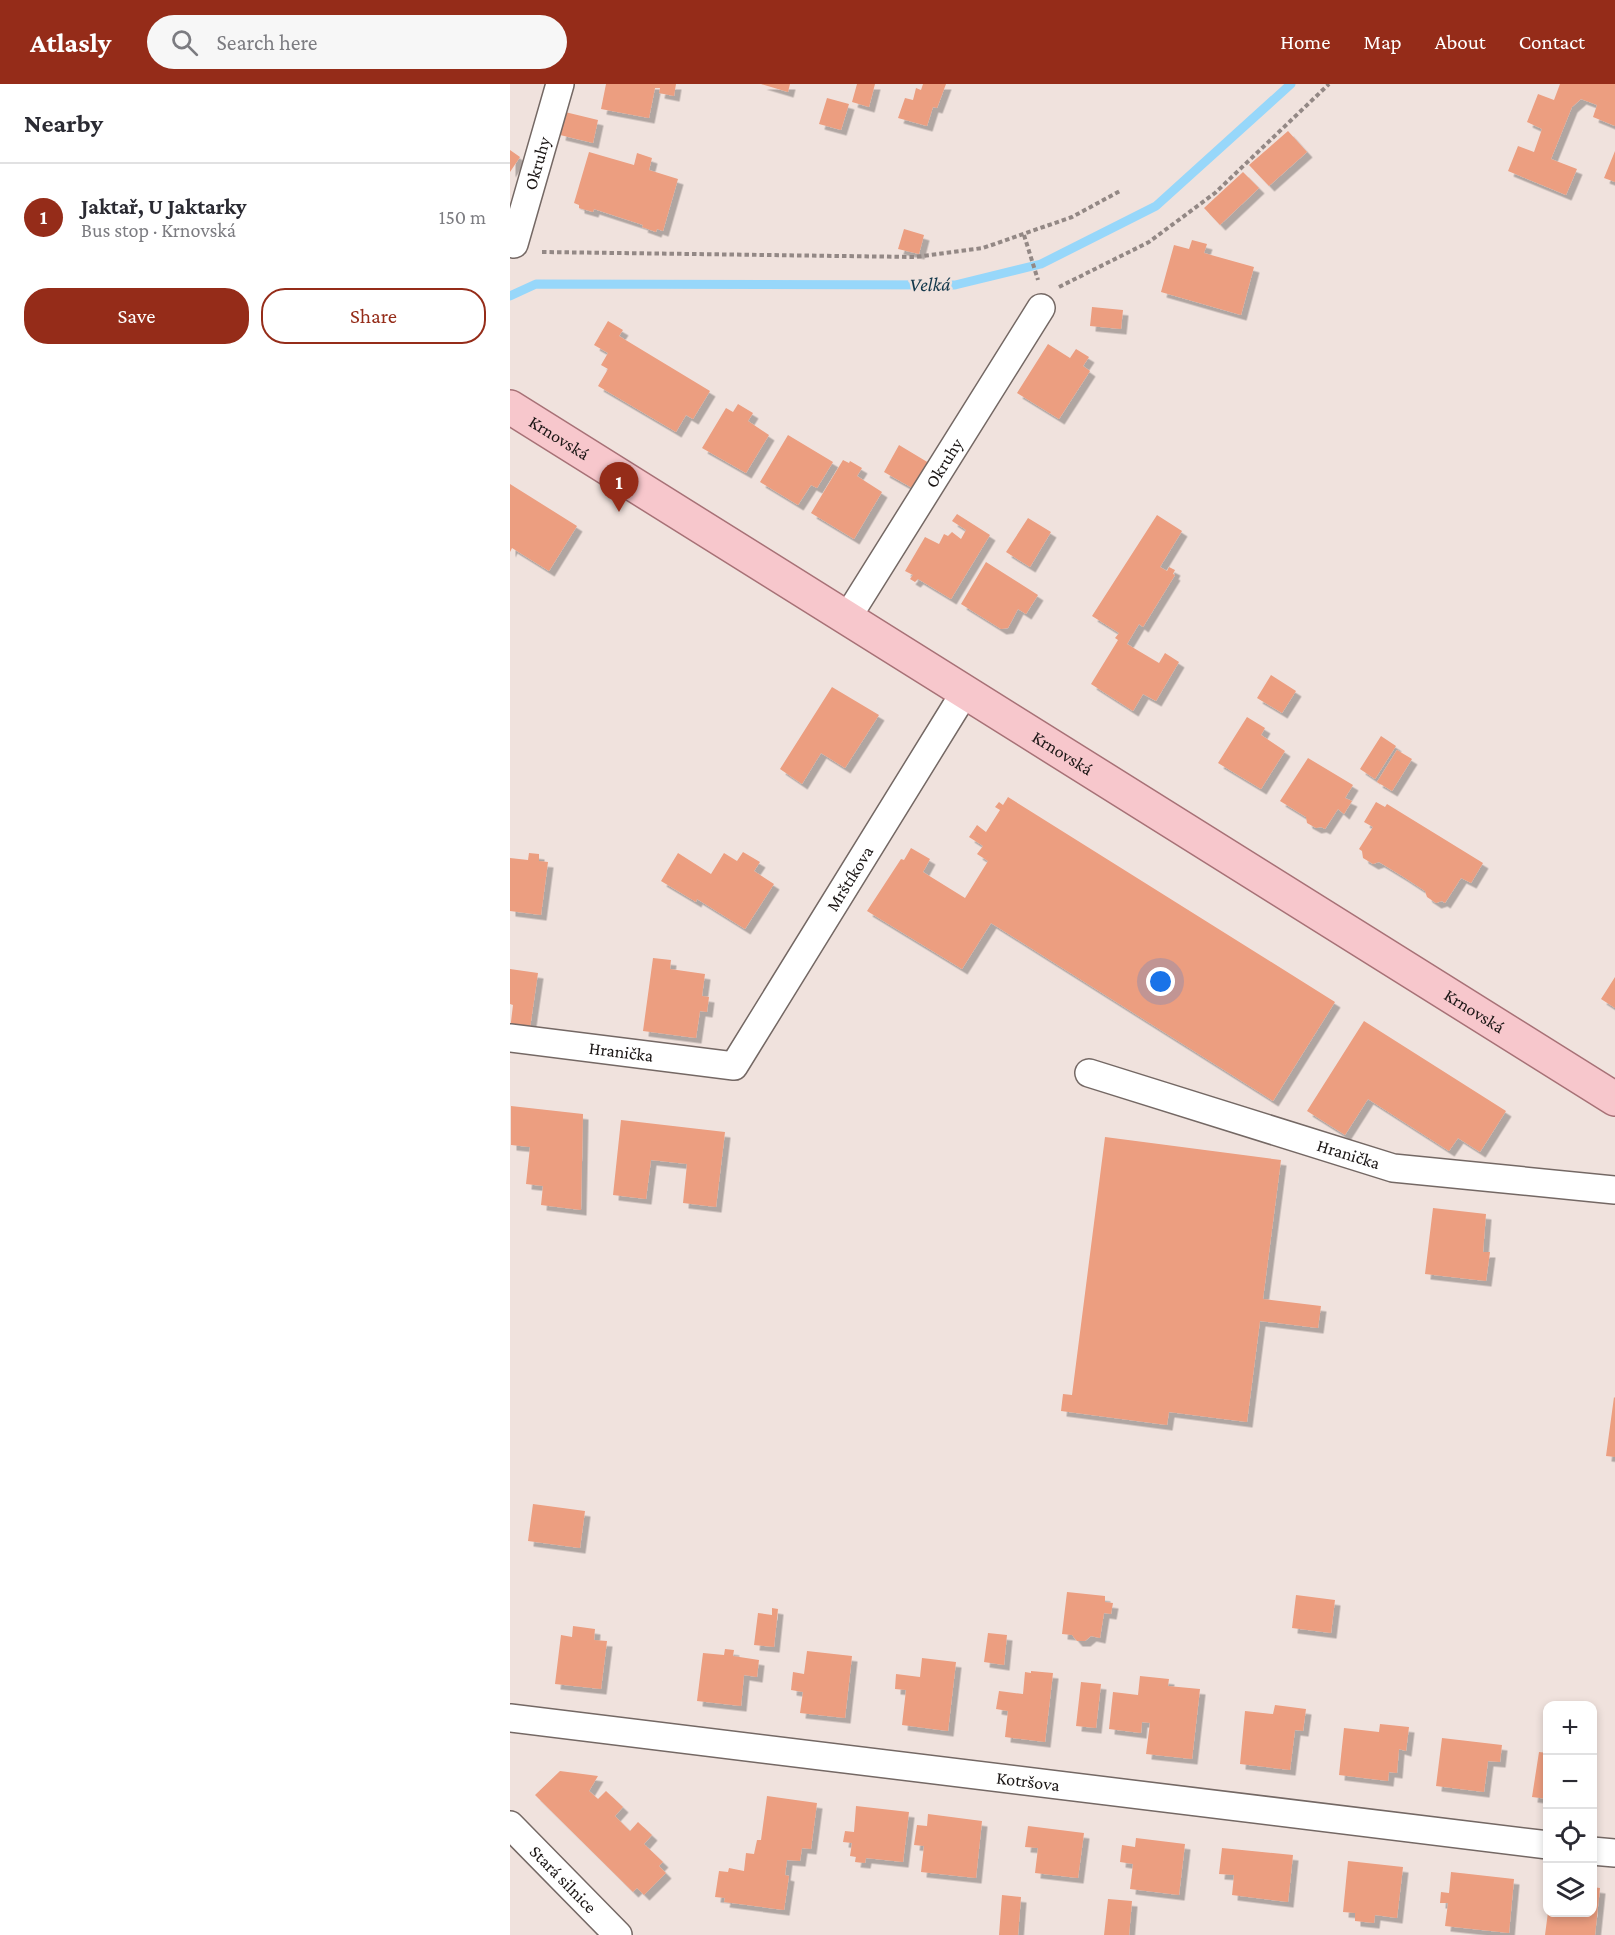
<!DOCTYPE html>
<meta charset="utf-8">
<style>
:root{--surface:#fff;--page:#f7f7f7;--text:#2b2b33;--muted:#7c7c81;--line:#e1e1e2;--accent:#952c19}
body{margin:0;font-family:"Crimson Pro",serif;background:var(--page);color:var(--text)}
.controls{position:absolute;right:18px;bottom:18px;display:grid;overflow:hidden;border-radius:12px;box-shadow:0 3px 9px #0003}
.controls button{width:54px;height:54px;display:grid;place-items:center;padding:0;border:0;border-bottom:2px solid var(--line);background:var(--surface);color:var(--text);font:30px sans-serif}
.you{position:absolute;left:651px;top:898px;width:21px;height:21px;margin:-15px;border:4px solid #fff;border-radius:50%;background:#1a73e8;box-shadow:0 0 0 9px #1a73e833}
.badge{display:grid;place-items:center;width:39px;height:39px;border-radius:50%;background:var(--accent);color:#fff;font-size:20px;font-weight:700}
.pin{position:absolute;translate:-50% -50px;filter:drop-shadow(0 2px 3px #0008)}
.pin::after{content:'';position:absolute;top:32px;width:21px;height:18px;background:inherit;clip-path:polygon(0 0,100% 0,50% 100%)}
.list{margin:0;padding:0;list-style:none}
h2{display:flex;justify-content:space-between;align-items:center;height:78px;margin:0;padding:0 24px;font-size:26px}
h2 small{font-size:20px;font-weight:400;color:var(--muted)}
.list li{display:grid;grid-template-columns:39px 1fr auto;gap:18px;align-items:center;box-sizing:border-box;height:108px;padding:0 24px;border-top:2px solid var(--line)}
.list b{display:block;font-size:22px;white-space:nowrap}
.list p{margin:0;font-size:20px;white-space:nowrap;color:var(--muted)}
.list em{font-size:20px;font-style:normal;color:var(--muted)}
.actions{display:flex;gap:12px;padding:18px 24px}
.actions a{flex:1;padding:14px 0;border:2px solid var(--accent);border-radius:24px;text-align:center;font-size:21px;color:var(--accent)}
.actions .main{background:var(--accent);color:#fff}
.icon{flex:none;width:33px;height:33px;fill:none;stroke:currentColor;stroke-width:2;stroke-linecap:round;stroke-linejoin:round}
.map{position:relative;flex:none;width:1105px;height:1851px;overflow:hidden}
header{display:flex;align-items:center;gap:36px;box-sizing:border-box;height:84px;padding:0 30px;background:var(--accent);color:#fff}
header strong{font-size:28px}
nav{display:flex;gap:33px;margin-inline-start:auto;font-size:21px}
.search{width:420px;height:54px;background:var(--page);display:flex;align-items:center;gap:15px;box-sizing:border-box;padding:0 21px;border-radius:33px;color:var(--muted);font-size:22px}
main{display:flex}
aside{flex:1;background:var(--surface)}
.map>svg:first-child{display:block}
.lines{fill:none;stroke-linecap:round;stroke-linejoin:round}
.stream{stroke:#97d7fa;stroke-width:9}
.building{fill:#ec9e80;filter:url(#shadow)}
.minor-casing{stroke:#746864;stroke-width:30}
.primary-casing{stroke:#a77176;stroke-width:36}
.path{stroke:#938885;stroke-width:4;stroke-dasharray:4.5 3;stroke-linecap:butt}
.minor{stroke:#fff;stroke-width:27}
.primary{stroke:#f7c7cc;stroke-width:33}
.labels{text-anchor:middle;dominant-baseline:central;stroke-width:5;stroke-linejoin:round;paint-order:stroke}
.street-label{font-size:18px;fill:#1b1615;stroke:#f0e2dd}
.water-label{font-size:20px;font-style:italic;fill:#13384b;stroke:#f0e2dd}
</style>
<header>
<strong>Atlasly</strong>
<div class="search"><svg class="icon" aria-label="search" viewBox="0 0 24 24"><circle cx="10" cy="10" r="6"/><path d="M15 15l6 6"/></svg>Search here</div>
<nav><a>Home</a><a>Map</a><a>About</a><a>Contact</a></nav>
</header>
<main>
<aside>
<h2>Nearby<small></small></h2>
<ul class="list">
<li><span class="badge">1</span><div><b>Jaktař, U Jaktarky</b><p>Bus stop · Krnovská</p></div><em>150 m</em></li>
</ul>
<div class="actions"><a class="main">Save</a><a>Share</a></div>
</aside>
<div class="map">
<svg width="1105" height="1851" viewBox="0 0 1105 1851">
<defs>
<filter id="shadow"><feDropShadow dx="5.5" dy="5.5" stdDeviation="0" flood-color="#0004"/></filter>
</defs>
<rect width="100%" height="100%" fill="#f0e2dd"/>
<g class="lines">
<path class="stream" d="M 0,212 L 26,200 L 445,201 L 531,180 L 646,122 L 781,0"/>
</g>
<path class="building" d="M 96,0 L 166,0 L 164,12 L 149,9 L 150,4 L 145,4 L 139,34 L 91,25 Z
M 251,0 L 280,0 L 278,8 Z
M 347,0 L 365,0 L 359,23 L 342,18 Z
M 413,0 L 436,0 L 427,24 L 423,23 L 417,42 L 388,34 L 395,14 L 403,16 L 406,4 L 411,6 Z
M 1050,0 L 1105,0 L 1105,42 L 1083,33 L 1087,21 L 1071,15 L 1062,23 L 1041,75 L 1067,85 L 1056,111 L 998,87 L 1008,62 L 1024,68 L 1032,45 L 1017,38 L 1028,10 L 1044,16 Z
M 317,14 L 339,20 L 331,46 L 309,40 Z
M 55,28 L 88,36 L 83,59 L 50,51 Z
M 778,47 L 797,68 L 759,102 L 739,81 Z
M 0,66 L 10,73 L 0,88 Z
M 1105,67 L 1105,98 L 1094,94 Z
M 79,68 L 124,81 L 127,69 L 142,74 L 139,86 L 168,95 L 153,147 L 147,145 L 146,148 L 132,143 L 133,141 L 84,125 L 83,128 L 69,124 L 69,121 L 64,119 Z
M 733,88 L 749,104 L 710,141 L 694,124 Z
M 394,145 L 414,151 L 409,170 L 388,165 Z
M 682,156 L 697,160 L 694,169 L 744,183 L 731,231 L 651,208 L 664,161 L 679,165 Z
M 582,223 L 613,226 L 611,245 L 580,242 Z
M 98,237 L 113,246 L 109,252 L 200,307 L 183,335 L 176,331 L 166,348 L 88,302 L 98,285 L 91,281 L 98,269 L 84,261 Z
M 538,260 L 560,274 L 566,265 L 579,273 L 573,282 L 580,287 L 549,335 L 507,309 Z
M 228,320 L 243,329 L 238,337 L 259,351 L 236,389 L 192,364 L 216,324 L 223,328 Z
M 278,351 L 323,378 L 307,404 L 301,401 L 288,421 L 250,398 Z
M 389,361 L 419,379 L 404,405 L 374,388 Z
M 333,376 L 339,379 L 340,377 L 352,384 L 347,392 L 372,408 L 344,455 L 301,429 Z
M 0,400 L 67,442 L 39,487 L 2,464 L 0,468 Z
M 447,430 L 480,451 L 441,515 L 408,495 L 405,498 L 400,495 L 403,491 L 395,487 L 415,453 L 429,460 L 434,450 L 438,452 L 442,448 L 451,455 L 456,446 L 442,437 Z
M 647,431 L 672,447 L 650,483 L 657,487 L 659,483 L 665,486 L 663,490 L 665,491 L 633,543 L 629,540 L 617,560 L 649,579 L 655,569 L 669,578 L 646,617 L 633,610 L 623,627 L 581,600 L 608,556 L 605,554 L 609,549 L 582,532 Z
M 518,434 L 541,448 L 520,483 L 496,468 Z
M 476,478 L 528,511 L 516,530 L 508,525 L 498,544 L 491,545 L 451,520 Z
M 761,591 L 786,607 L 772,629 L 747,614 Z
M 322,603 L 369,631 L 335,684 L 311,669 L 292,700 L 270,685 Z
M 737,633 L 755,644 L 751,651 L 775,667 L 751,705 L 708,679 Z
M 871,652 L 886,662 L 865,695 L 850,685 Z
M 887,666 L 902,675 L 882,707 L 867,698 Z
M 798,674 L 843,701 L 835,714 L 842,717 L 834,730 L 828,725 L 815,745 L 811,743 L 806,744 L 797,739 L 796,733 L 770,717 Z
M 498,713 L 825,918 L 763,1017 L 481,839 L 452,885 L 357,827 L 391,775 L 394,776 L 401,764 L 420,775 L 413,788 L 455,814 L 478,777 L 467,770 L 473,762 L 459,753 L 467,741 L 476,748 L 490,726 L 485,723 L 489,718 L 493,721 Z
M 866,718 L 875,723 L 877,720 L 973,779 L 961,799 L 951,794 L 935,819 L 932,817 L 926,819 L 917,813 L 915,807 L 892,792 L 869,778 L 863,780 L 853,774 L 852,767 L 849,765 L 863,743 L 854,738 Z
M 233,768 L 250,778 L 244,787 L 264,800 L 235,845 L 187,815 L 186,818 L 151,797 L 168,769 L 201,790 L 214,769 L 227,777 Z
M 19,769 L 29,770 L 29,777 L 38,778 L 31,831 L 0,827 L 0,774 L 18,776 Z
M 143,874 L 161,876 L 160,885 L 195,890 L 192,912 L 199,913 L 197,928 L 190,927 L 186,954 L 133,947 Z
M 0,885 L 28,889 L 19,951 L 0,946 L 3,921 L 0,920 Z
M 1105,893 L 1105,924 L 1091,915 Z
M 854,937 L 996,1027 L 970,1068 L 948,1054 L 939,1067 L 858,1015 L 835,1051 L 797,1027 Z
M 1,1022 L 73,1030 L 71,1126 L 31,1121 L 33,1102 L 16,1100 L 20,1063 L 1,1061 Z
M 111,1036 L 215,1048 L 206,1123 L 173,1119 L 177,1080 L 141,1076 L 136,1115 L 103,1111 Z
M 595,1053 L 771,1076 L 753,1215 L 811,1222 L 808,1244 L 750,1237 L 737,1338 L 659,1328 L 657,1341 L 551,1327 L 553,1310 L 562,1311 Z
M 923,1124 L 976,1130 L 973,1168 L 980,1168 L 976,1197 L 915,1190 Z
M 1104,1313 L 1105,1314 L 1105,1373 L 1096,1372 Z
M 23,1420 L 75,1427 L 70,1464 L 18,1457 Z
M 557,1508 L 595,1512 L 595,1518 L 603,1519 L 601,1530 L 594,1529 L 590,1554 L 581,1552 L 575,1557 L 567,1557 L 562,1551 L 552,1550 Z
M 786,1511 L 825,1516 L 821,1549 L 782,1544 Z
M 262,1524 L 268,1525 L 264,1563 L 244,1561 L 248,1529 L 262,1531 Z
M 63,1542 L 85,1545 L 84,1556 L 97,1557 L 91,1605 L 45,1600 L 51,1551 L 62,1553 Z
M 478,1549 L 497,1551 L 494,1581 L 474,1578 Z
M 215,1565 L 224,1566 L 223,1572 L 249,1576 L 247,1593 L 234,1591 L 231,1622 L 187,1617 L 193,1569 L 214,1571 Z
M 297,1567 L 342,1572 L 335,1634 L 290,1629 L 293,1608 L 281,1606 L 283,1588 L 294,1590 Z
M 412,1574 L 446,1578 L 438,1647 L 392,1641 L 396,1606 L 385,1605 L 386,1590 L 410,1593 Z
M 521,1587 L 543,1589 L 535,1658 L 495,1653 L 498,1627 L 486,1625 L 489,1607 L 513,1610 L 515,1588 L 521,1589 Z
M 630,1592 L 659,1595 L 658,1602 L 690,1605 L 682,1675 L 636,1670 L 640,1639 L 632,1638 L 631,1649 L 599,1645 L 603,1608 L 628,1611 Z
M 571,1598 L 591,1600 L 586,1644 L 566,1642 Z
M 765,1621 L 796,1625 L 793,1647 L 785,1646 L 780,1686 L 730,1680 L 735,1627 L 763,1630 Z
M 870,1640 L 899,1643 L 896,1667 L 889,1665 L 887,1689 L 879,1688 L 878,1697 L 829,1691 L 834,1644 L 869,1648 Z
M 932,1654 L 992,1661 L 990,1678 L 978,1677 L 974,1708 L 926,1702 Z
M 1029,1668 L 1038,1669 L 1038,1715 L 1022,1713 Z
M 50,1687 L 88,1692 L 79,1707 L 88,1715 L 96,1707 L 113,1723 L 105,1732 L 120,1747 L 128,1738 L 142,1751 L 134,1760 L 153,1778 L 149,1782 L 156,1789 L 134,1811 L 127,1804 L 123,1808 L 25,1711 Z
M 257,1712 L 307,1719 L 301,1765 L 292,1764 L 290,1777 L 277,1776 L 275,1791 L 279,1792 L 274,1826 L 214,1818 L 215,1814 L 205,1813 L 209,1787 L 218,1788 L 219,1784 L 234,1787 L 236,1769 L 244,1770 L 247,1756 L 251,1756 Z
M 346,1722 L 399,1728 L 393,1778 L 356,1774 L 355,1779 L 345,1778 L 346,1773 L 340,1772 L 342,1759 L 333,1758 L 335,1747 L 344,1748 Z
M 418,1730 L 472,1737 L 466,1794 L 411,1788 L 414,1762 L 404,1761 L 407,1741 L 417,1742 Z
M 518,1742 L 574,1749 L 568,1794 L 525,1789 L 528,1764 L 515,1763 Z
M 626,1754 L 675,1760 L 669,1811 L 620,1805 L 623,1780 L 610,1778 L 612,1761 L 625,1763 Z
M 712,1764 L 783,1771 L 778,1818 L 722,1811 L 724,1791 L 709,1790 Z
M 838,1777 L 893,1783 L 887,1834 L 865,1831 L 864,1839 L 845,1837 L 845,1829 L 833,1828 Z
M 941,1788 L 1004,1795 L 999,1849 L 935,1842 L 938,1819 L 930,1819 L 931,1808 L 939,1809 Z
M 1082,1803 L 1090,1804 L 1085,1851 L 1035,1851 L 1038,1828 L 1082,1828 Z
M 492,1811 L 511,1813 L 508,1851 L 489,1851 Z
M 598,1815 L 622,1817 L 619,1851 L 594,1851 Z"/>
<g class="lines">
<defs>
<g id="minor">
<path id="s1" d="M 4,160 L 50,0"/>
<path id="s2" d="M 337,534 L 531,224"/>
<path id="s3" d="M 0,954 L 224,982 L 455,608"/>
<path id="s4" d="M 579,989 L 883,1084 L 1105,1106"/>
<path id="s5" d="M 0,1634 L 1038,1761"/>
<path id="s6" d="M 0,1741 L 108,1851"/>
<path d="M 1082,1767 L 1105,1769"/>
</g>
<g id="primary">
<path id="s7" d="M 0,323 L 1105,1015"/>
</g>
</defs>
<use href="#minor" class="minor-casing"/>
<use href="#primary" class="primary-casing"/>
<path class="path" d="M 514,151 L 528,196
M 32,168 L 405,173 L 473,164 L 562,133 L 610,107
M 549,203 L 639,158 L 705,109 L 819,0"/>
<use href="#minor" class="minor"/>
<use href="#primary" class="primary"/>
</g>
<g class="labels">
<g class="street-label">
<text stroke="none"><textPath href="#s1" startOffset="84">Okruhy</textPath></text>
<text stroke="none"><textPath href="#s7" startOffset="58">Krnovská</textPath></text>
<text stroke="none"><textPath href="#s2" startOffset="183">Okruhy</textPath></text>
<text stroke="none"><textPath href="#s7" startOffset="652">Krnovská</textPath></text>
<text stroke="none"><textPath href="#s3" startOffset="446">Mrštíkova</textPath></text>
<text stroke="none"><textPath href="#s7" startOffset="1138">Krnovská</textPath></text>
<text stroke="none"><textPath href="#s3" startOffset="112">Hranička</textPath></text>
<text stroke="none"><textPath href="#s4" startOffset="272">Hranička</textPath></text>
<text stroke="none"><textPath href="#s5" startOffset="522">Kotršova</textPath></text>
<text stroke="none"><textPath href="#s6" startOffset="76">Stará silnice</textPath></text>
</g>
<g class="water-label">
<text transform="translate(420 200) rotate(-1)">Velká</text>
</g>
</g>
</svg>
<div class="controls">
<button>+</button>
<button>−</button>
<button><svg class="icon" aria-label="locate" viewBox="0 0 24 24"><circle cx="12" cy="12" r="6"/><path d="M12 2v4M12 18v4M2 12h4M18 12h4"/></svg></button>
<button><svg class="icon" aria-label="layers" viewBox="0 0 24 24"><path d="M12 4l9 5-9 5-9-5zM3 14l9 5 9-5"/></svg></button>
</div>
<div class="you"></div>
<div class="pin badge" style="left:109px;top:428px">1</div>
</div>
</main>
